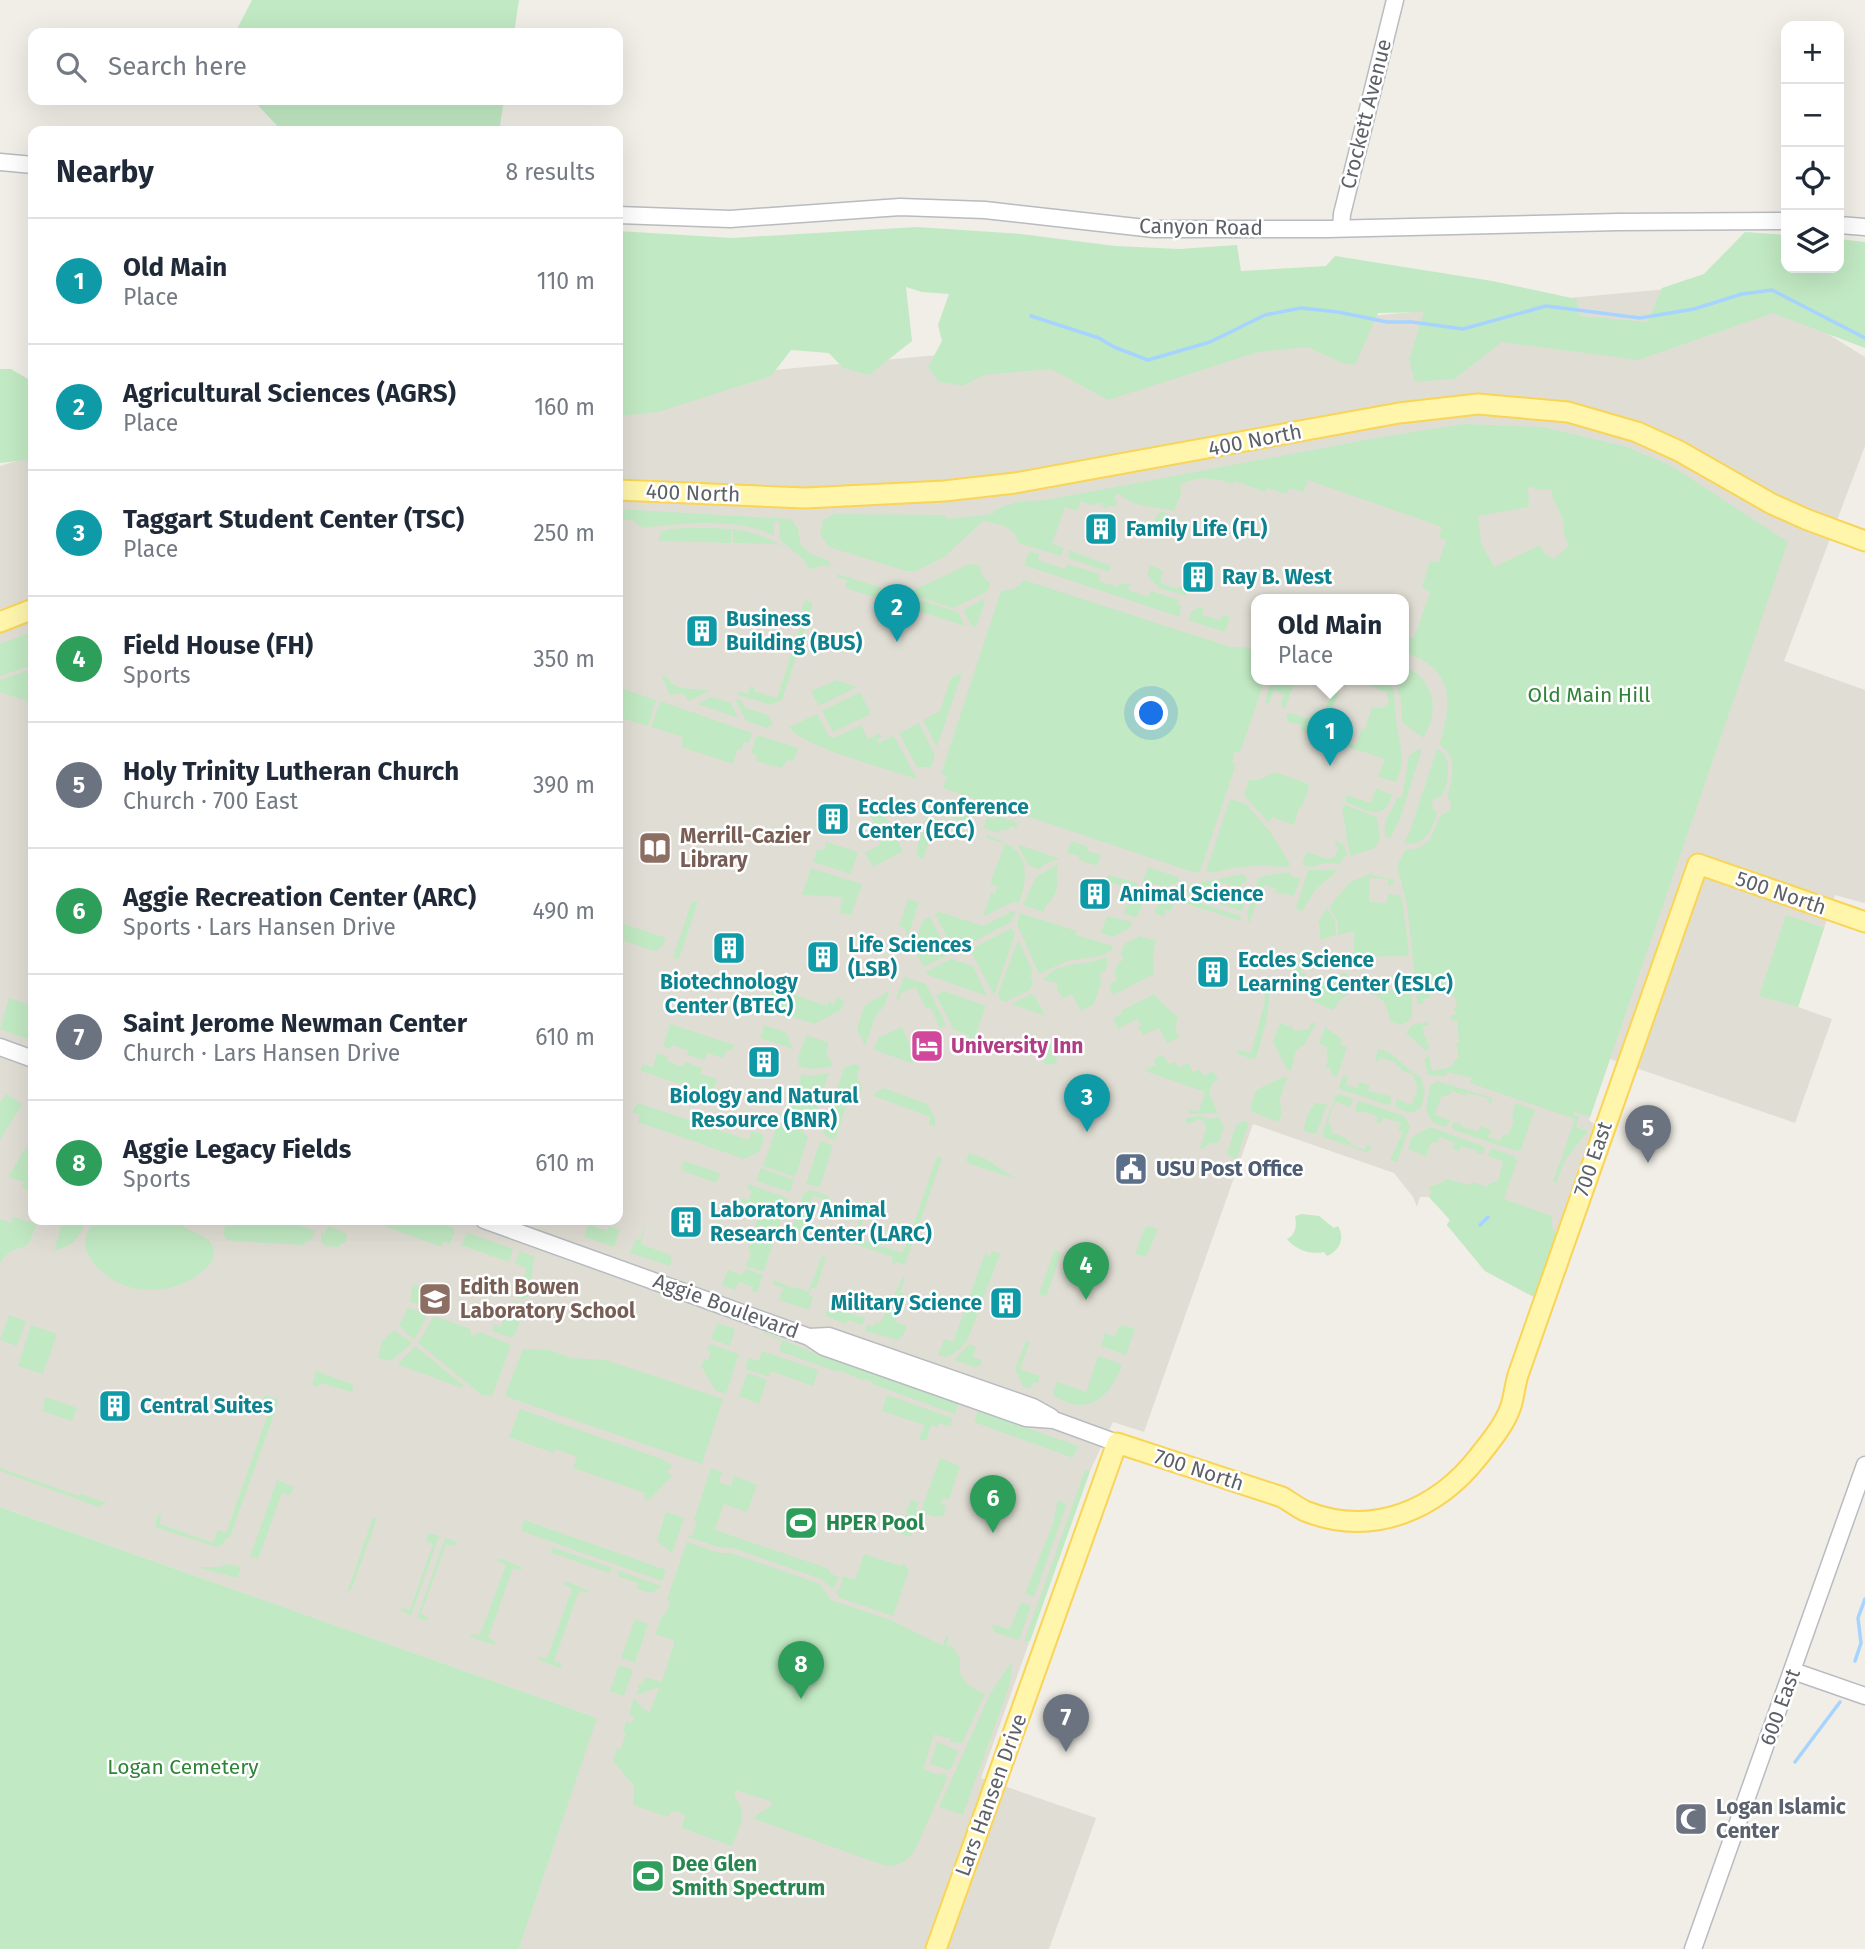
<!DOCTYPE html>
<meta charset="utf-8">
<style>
:root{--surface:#fff;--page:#f6f6f7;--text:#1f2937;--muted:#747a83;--line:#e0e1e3;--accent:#0b8043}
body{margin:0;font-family:"Fira Sans",sans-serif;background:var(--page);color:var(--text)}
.controls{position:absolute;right:21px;top:21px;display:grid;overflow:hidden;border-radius:14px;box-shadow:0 7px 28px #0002}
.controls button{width:63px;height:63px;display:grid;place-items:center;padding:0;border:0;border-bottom:2px solid var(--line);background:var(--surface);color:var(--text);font:35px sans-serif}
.you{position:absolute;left:1152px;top:714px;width:24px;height:24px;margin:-18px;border:5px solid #fff;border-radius:50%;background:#1a73e8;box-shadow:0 0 0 10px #1a73e833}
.badge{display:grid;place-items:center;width:46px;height:46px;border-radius:50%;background:var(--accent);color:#fff;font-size:23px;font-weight:700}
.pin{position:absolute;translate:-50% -58px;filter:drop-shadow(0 2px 4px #0008)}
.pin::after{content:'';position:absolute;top:37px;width:24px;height:21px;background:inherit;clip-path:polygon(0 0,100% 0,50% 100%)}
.popup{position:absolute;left:1251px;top:594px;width:158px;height:91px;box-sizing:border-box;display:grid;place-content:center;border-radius:14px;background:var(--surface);filter:drop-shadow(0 2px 5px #0005);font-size:23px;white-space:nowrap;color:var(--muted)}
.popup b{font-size:26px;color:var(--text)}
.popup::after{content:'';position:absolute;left:50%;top:100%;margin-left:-14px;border:14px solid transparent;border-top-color:var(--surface)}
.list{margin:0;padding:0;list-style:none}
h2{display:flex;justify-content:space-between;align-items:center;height:91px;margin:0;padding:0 28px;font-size:30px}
h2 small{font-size:23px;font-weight:400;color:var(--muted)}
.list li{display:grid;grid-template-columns:46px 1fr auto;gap:21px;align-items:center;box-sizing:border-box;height:126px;padding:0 28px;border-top:2px solid var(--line)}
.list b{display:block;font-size:26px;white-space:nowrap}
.list p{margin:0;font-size:23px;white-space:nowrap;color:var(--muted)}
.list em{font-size:23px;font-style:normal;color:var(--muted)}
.icon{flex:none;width:38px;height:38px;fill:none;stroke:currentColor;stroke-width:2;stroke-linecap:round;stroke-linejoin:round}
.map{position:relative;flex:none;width:1865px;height:1949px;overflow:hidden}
.search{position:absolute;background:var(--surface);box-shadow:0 7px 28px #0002;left:28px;top:28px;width:595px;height:77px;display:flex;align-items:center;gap:18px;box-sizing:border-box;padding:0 24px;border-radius:14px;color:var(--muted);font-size:26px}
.panel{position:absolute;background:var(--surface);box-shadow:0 7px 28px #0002;left:28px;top:126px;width:595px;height:1099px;border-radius:14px}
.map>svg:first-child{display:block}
.education{fill:#e0ded4;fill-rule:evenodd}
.green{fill:#c1e9c3;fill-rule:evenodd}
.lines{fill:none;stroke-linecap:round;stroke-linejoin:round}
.stream{stroke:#a7d4ff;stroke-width:3.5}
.minor-casing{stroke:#b8bbc0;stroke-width:19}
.major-casing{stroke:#f9d456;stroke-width:23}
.minor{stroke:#fff;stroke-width:16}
.major{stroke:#fff6ac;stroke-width:19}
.labels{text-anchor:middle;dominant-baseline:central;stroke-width:5;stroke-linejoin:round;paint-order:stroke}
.street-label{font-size:21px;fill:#5d6167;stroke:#fff}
.culture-label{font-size:21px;font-weight:bold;fill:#0d838f;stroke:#fff;text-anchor:start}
.park-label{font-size:21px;fill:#308338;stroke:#fff}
.education-label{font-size:21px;font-weight:bold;fill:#785e54;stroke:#fff;text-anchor:start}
.hotel-label{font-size:21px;font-weight:bold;fill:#b23c85;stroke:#fff;text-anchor:start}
.service-label{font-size:21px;font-weight:bold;fill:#4e5e75;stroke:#fff;text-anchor:start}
.leisure-label{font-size:21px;font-weight:bold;fill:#27864d;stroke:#fff;text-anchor:start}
.worship-label{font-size:21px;font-weight:bold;fill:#5b616d;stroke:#fff;text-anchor:start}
</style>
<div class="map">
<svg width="1865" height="1949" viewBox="0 0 1865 1949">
<rect width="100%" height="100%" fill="#f0eee6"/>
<path class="education" d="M 1745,282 L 1865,357 L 1865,446 L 1784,661 L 1865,690 L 1865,902 L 1864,903 L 1835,895 L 1798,1007 L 1832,1019 L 1795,1123 L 1610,1059 L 1589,1120 L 1594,1124 L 1591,1133 L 1534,1297 L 1485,1271 L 1447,1225 L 1450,1220 L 1437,1205 L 1429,1197 L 1420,1197 L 1417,1207 L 1413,1197 L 1394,1173 L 1253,1124 L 1144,1432 L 1113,1422 L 1090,1471 L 981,1778 L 1096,1818 L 1049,1949 L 519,1949 L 596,1718 L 0,1507 L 0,466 L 33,456 L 33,1220 L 618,1220 L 618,384 ZM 1256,600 L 1404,600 L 1404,680 L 1256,680 Z"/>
<path class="green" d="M 252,0 L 519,0 L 514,33 L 235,33 Z
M 253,100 L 504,100 L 499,131 L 282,131 Z
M 917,227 L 1021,234 L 1115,246 L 1179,249 L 1237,245 L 1241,271 L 1326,266 L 1335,256 L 1492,281 L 1576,299 L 1580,316 L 1648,322 L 1662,288 L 1704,274 L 1745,232 L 1786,235 L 1786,268 L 1839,268 L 1839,239 L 1865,242 L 1865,348 L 1773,313 L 1638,360 L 1502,342 L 1454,379 L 1415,382 L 1409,360 L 1424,312 L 1378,313 L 1355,365 L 1342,363 L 1308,347 L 1258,352 L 1108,400 L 1051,369 L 983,375 L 963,386 L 939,382 L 928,367 L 942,341 L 938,325 L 949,294 L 922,292 L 906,287 L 912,341 L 869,375 L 843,368 L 829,353 L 791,350 L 771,376 L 658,412 L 618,416 L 618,231 L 732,238 Z
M 0,369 L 11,369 L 33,382 L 33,459 L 0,463 Z
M 1463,424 L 1542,427 L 1624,446 L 1670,465 L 1788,542 L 1590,1117 L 1574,1112 L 1574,1115 L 1579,1117 L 1576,1127 L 1588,1131 L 1565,1160 L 1556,1183 L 1553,1182 L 1575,1119 L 1470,1083 L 1472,1078 L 1448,1072 L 1446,1076 L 1428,1075 L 1424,1059 L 1429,1055 L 1432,1071 L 1451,1067 L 1456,1059 L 1459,1058 L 1456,1043 L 1459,1042 L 1457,1020 L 1452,1021 L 1451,1015 L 1456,1014 L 1454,1008 L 1457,1007 L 1455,996 L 1447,997 L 1446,992 L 1429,995 L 1429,998 L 1423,999 L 1424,1003 L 1417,1004 L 1416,991 L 1455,986 L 1453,984 L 1416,987 L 1407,905 L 1397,866 L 1405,850 L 1417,849 L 1429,841 L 1441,815 L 1450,810 L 1451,802 L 1447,796 C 1453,779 1458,755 1439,745 C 1453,700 1454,669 1404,652 L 1404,635 L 1414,638 L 1430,592 L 1422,587 L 1430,561 L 1439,562 L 1446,540 L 1439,537 L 1442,527 L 1308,480 L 1304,492 L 1289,488 L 1287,494 L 1267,488 L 1265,492 L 1234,481 L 1233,484 C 1216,478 1197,475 1180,485 L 1181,496 L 1178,500 L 1174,511 C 1155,506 1132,508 1119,493 L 1114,497 L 1117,501 L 1115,507 L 1108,505 L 1106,509 L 1100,503 L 1096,503 L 1094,506 L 1081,501 L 1077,511 L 1065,507 L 1052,544 L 1064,548 L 1061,556 L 1018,543 C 1016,526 997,524 983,521 L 944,557 L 916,571 L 906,571 L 829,547 L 820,534 L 823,520 L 834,514 L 946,515 L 947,519 L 992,514 L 995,512 L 994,510 L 1017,502 L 1046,500 L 1376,438 ZM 1533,487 L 1536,490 L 1552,490 C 1553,506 1558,505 1562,517 C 1565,530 1562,533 1569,546 L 1554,559 L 1543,552 L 1540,545 L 1494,567 L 1481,543 L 1478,516 L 1529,507 L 1528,488 Z
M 618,509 L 790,519 C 810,536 784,546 828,560 L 830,564 L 829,567 L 824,565 L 809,569 L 803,559 L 780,540 L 779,521 L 774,522 L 774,536 C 742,517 679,524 643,528 L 632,520 L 618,520 Z
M 1162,512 L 1170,515 L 1169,535 L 1152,530 L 1157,514 Z
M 669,529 C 710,527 749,525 784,547 L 776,544 L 733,543 L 733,531 L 731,531 L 731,543 L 659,541 L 660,533 Z
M 1069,550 L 1111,566 L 1109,572 L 1068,558 Z
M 1029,551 L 1039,554 L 1038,560 L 1065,569 L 1067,564 L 1100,574 L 1099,581 L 1118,587 L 1120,581 L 1121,585 L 1124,585 L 1125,583 L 1130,584 L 1128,590 L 1148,597 L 1151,591 L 1179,600 L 1177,604 L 1181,605 L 1180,617 L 1024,565 Z
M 969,564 L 979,565 L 983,577 L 990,583 L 988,591 L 954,608 L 902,592 L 903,589 L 914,590 Z
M 1150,565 L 1163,571 L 1160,583 L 1178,589 L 1179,586 L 1188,589 L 1186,596 L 1159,588 L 1147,575 Z
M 838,574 L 958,612 L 965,626 L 845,588 L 847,580 L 837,577 Z
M 1024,580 L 1230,647 L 1245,647 L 1256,652 L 1256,680 L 1265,680 L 1240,752 L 1235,751 L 1232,762 L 1236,764 L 1201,869 L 1196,873 L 943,788 L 947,776 L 941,774 L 1001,591 L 1014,589 Z
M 986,598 L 977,625 L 973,628 L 963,610 Z
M 805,600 L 812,602 L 811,611 L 782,700 L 771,705 L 738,695 L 739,691 L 748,694 L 750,686 L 755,688 L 754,691 L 777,698 L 805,611 L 802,609 Z
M 1198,607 L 1203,608 L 1202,615 L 1220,620 L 1222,615 L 1230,617 L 1225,632 L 1188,620 L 1193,610 L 1197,610 Z
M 33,632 L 33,665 L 0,676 L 0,644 Z
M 1404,667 C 1435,678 1440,712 1423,738 L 1402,722 L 1401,700 L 1394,680 L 1404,680 Z
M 33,669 L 33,703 L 0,692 L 0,680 Z
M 962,673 L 937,747 L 923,720 L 940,711 L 951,678 Z
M 661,675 L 667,677 C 676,693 696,687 710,691 L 689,701 L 683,693 L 670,695 Z
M 837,680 L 857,687 L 819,706 L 811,691 Z
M 1271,680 L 1295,680 L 1285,709 L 1281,705 L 1284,694 L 1274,691 L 1268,704 L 1265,702 Z
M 1336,680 L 1343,680 L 1331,713 L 1335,720 L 1327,740 L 1301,731 L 1302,725 L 1288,722 L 1286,715 L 1290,713 L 1308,719 L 1315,711 L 1324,714 Z
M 1366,680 L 1387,680 L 1394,691 L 1396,721 L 1402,755 L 1401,769 L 1396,782 L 1378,777 L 1385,759 L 1348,747 L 1349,743 L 1356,745 L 1362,729 L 1365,729 L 1372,707 L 1383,708 L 1389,702 L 1386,692 L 1365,684 Z
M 620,688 L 656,700 L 648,726 L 618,717 L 618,689 Z
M 860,692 L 871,714 L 833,732 L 822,711 Z
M 711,697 L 731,703 L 738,718 L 698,704 Z
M 735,699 L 742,701 L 745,708 L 768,715 L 773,725 L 767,728 L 746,721 Z
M 660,701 L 752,733 L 749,743 L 744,742 L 741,750 L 737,750 L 733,764 L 681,747 L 683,737 L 651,727 Z
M 817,714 L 829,736 L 834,738 L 861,725 L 868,739 L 880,733 L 882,737 L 877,740 L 878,743 L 894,736 L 917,779 C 891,770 802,747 789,727 Z
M 919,723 L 935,755 L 931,767 L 917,767 L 899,733 Z
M 757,735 L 798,748 L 794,761 L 788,760 L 781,768 L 756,761 L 757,756 L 751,753 Z
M 1419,749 L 1422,749 L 1400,819 L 1390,838 L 1385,836 C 1384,815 1391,815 1397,798 L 1402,797 L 1409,756 Z
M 1437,749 C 1454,756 1448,782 1442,796 L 1435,798 L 1432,802 L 1433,809 L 1437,812 C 1433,829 1424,848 1404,843 L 1410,831 Z
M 1275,772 L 1308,784 L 1309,788 L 1302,807 L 1299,807 L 1294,825 L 1272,817 L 1269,823 L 1244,795 L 1249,780 L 1259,780 Z
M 1376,788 L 1392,795 C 1385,823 1365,810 1346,802 L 1346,795 L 1371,803 Z
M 862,799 L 878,803 L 903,851 L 873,867 L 865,853 L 879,845 L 882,839 Z
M 946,799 L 970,810 L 966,822 L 937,813 L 944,807 Z
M 1230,799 L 1246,804 L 1271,833 L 1290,864 L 1288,867 C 1270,866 1251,865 1233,868 C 1223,869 1215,875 1206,871 Z
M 1345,805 L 1377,817 L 1380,839 L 1375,848 L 1350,856 L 1342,808 Z
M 996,815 L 1018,823 L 1016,828 L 1010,826 L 1008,831 L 1001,829 L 999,833 L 983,828 L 987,817 L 995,819 Z
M 927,816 L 965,828 L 964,830 L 936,821 L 923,859 L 919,858 L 916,851 Z
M 986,835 C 1025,847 1032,866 1019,903 L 1013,902 L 983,917 L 991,893 L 995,894 L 997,886 L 990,884 L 1005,844 L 985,837 Z
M 1334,840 L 1344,845 L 1347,855 L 1339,864 L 1323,863 L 1312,867 L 1302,865 L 1307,852 L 1327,859 L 1334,858 L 1338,849 Z
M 1071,841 L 1088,847 L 1087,851 L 1101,855 L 1097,866 L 1079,860 L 1079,856 L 1067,853 Z
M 826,842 L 858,852 L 851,874 L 813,862 L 817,849 L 824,850 Z
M 1017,844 L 1060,859 L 1049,862 L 1038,869 L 1028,865 Z
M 1058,864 C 1056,872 1058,879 1057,887 C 1056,898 1047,902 1043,912 L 1023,905 L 1036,877 Z
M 1148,867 L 1178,877 L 1180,881 L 1166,887 L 1143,881 Z
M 811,868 L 862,884 L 851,915 L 839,913 L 843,897 L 802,895 Z
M 1308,870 L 1338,870 L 1317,888 L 1301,912 L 1296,908 Z
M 1289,872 L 1293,877 L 1300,878 L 1294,896 L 1275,892 L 1276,888 L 1264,885 L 1262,892 L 1260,892 L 1249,924 L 1247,913 L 1258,879 L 1263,876 Z
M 1242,874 L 1247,877 L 1246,882 L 1242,883 L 1240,887 L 1220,882 L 1217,890 L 1242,898 L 1245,902 L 1242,911 L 1184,892 L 1190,885 Z
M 1370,874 L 1393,880 L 1394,885 L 1388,885 L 1388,879 L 1370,878 L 1369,902 L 1387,903 L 1388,894 L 1399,895 L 1402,899 L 1409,952 L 1407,956 L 1354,957 L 1354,931 L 1338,935 L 1338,922 L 1329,907 L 1350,882 Z
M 1109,875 L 1137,883 L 1144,901 L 1138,915 L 1134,917 L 1124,913 L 1132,888 L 1103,881 Z
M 1171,894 L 1241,916 L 1240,921 L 1175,900 L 1171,911 L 1166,910 L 1164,917 L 1155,913 L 1156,907 Z
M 908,899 L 919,902 L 908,936 L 904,928 L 899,926 Z
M 692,901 L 698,902 L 679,959 L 673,957 Z
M 1327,908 L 1335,921 L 1336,935 L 1320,940 L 1320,927 L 1318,922 Z
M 1013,911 L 1016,911 L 1011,922 L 963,947 L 950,943 L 935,914 L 940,912 L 983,926 Z
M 1020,913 L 1077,931 L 1076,935 L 1113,946 L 1111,951 L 1101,956 L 1067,961 L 1039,974 L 1017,924 Z
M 1786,915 L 1824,928 L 1798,1007 L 1759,996 Z
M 1107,916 L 1132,922 L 1130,928 L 1113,937 L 1101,933 Z
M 930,917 L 949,954 L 924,967 L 913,948 L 923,920 Z
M 618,922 L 666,938 C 664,945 662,949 654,951 L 618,939 Z
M 1011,928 L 1015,934 L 995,993 L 993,993 L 970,950 Z
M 1140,936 L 1156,941 L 1153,952 L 1154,974 L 1113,995 L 1109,987 L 1111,983 L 1117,980 L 1114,973 L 1117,964 L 1123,960 L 1121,954 L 1124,944 Z
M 1018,940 L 1033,971 L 1030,976 L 1033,981 L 1030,990 L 1005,1002 L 1001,1000 L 998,994 Z
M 1303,949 L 1306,955 L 1306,964 L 1301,967 L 1301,973 L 1306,973 L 1307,987 C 1301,987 1294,982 1293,975 Z
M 1106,957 L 1108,961 L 1105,971 L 1099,974 L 1102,980 L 1094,1004 L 1081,1011 L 1072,994 L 1063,998 L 1056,988 L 1058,986 L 1056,983 L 1043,980 C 1057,960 1086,967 1106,957 Z
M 951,959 L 973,966 L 987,996 L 928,975 L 926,972 Z
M 779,972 L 775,988 L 827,1006 L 829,1001 L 834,1005 L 837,996 L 844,1001 L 841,1010 L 814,1024 L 767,1008 Z
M 1341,973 L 1347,973 L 1347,995 L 1341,999 L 1333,1010 L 1314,1002 L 1312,995 L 1313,980 L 1340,981 Z
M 904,977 L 926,984 L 946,1025 L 940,1028 L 930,1007 L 926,1008 L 915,987 L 901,993 L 899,1000 L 896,999 Z
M 1262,981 L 1271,983 L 1267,1019 L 1256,1058 L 1252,1059 L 1237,1054 L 1239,1050 L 1251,1053 L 1265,1001 Z
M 890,990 L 884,1006 L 875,1017 L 865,1046 L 857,1029 L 864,1006 Z
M 1360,990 L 1412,990 L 1412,1018 L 1402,1025 L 1390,1022 C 1388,1002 1380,993 1360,992 Z
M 944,991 L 986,1006 L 972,1044 L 967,1042 L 969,1035 L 954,1030 L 936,995 Z
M 1031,994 L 1035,996 L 1045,1016 L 1011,1004 Z
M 1154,994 L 1167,1008 L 1178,1017 L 1175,1028 L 1179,1038 L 1167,1043 L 1159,1028 L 1143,1035 L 1138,1027 L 1141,1025 L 1137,1019 L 1118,1029 L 1113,1018 L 1122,1014 L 1121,1011 Z
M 9,998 L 33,1006 L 33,1041 L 0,1029 Z
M 1428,1022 L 1429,1025 L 1422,1027 L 1429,1048 L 1426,1051 L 1406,1033 L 1412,1025 Z
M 1280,1023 L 1294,1028 L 1294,1031 L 1309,1029 L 1311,1023 L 1316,1023 L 1303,1047 L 1300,1046 L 1298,1050 L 1296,1050 L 1291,1071 L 1286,1068 L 1273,1042 Z
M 670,1024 L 734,1045 L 732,1051 L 727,1049 L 724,1058 L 707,1053 L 705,1060 L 687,1055 L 688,1050 L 672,1045 L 670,1049 L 663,1046 Z
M 764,1025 L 786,1032 L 793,1049 L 760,1038 Z
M 902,1027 L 917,1061 L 912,1063 L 874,1050 L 878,1038 Z
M 1325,1027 L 1342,1039 L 1340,1044 L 1347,1047 L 1337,1077 L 1333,1076 L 1329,1067 L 1326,1069 L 1328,1056 L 1326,1055 L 1328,1048 L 1319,1043 Z
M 806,1035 L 828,1042 L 827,1055 L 832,1063 L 831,1067 L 811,1069 L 798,1066 L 799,1062 L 797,1061 Z
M 1052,1037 L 1072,1043 L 1078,1042 L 1074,1053 L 1069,1055 L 1065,1052 L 1057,1056 L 1056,1063 L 1050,1065 L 1043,1063 Z
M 1378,1049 C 1395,1051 1405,1070 1421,1077 L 1425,1093 L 1421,1108 L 1411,1113 L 1396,1108 L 1396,1099 L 1412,1105 C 1415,1095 1421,1086 1413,1078 L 1414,1075 L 1400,1070 L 1401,1067 L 1396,1065 L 1396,1063 L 1380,1057 L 1378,1062 L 1375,1061 Z
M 657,1053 L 668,1057 L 667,1061 L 683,1067 L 685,1062 L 702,1068 L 700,1074 L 717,1079 L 712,1095 L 641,1071 L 643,1064 L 653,1067 Z
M 1163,1055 L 1169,1064 L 1175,1062 L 1179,1068 L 1188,1063 L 1193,1072 L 1200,1069 L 1203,1076 L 1213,1071 L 1218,1080 L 1213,1083 L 1209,1092 L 1218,1114 L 1188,1114 L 1190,1109 L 1199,1112 L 1205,1092 L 1145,1071 L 1156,1065 L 1154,1059 Z
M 854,1064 L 860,1066 L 857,1077 L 862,1088 L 860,1093 L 851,1091 L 835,1140 L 826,1137 L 823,1132 L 844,1068 Z
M 829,1073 L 810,1130 L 796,1115 L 789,1113 L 802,1074 L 809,1076 Z
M 1343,1075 L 1348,1077 L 1346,1085 L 1357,1088 L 1359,1082 L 1370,1085 L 1368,1091 L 1390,1096 L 1392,1098 L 1390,1104 L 1387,1105 L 1340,1089 L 1339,1087 Z
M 1283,1077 L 1289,1078 L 1285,1082 L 1279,1103 L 1282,1105 L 1280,1112 L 1282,1113 L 1279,1122 L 1252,1112 L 1250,1108 L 1256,1090 Z
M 1437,1081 L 1493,1098 L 1491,1104 L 1488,1103 L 1489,1098 L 1467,1093 L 1466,1096 L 1452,1091 L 1451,1094 L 1441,1097 L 1435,1115 L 1450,1120 L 1448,1125 L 1445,1127 L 1432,1122 L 1426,1110 L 1430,1086 Z
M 884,1088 L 927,1104 L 935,1118 L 935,1126 L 929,1125 L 930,1117 L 874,1096 L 873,1094 Z
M 6,1094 L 22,1104 L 0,1140 L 0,1103 Z
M 1339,1094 L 1351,1098 L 1353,1101 L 1350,1107 L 1335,1102 L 1328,1121 L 1332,1129 L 1331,1132 L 1346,1138 L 1346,1140 L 1351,1142 L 1350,1145 L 1365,1150 L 1367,1145 L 1371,1146 L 1369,1153 L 1323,1137 L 1322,1134 L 1336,1095 Z
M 1360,1101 L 1404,1116 L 1410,1127 L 1397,1162 L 1390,1160 L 1403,1132 L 1398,1130 L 1401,1123 L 1383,1118 L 1381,1123 L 1376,1122 L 1378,1117 L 1362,1111 L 1361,1113 L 1355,1111 L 1357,1103 Z
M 638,1103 L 748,1140 L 752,1131 L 764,1135 L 760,1151 L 744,1159 L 638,1122 L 640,1115 L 632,1112 Z
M 1315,1103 L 1327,1104 L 1317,1132 L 1313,1134 L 1303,1131 L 1308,1114 Z
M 1515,1103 L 1535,1110 L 1521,1149 L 1516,1151 L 1454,1130 L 1452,1127 L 1454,1122 L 1462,1124 L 1461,1126 L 1478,1132 L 1480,1126 L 1491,1130 L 1488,1137 L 1500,1141 L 1503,1134 L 1508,1135 L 1514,1119 L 1512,1118 Z
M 1200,1116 L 1210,1119 L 1219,1117 L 1224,1127 L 1219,1142 L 1213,1144 L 1208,1143 L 1203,1149 L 1200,1148 L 1206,1129 L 1205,1123 L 1199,1119 L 1189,1124 L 1185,1122 L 1187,1118 Z
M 789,1121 L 795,1123 L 808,1137 L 795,1177 L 763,1166 L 776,1129 Z
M 1243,1121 L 1249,1123 L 1236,1160 L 1227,1154 L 1236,1125 Z
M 1430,1127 L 1483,1146 L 1485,1149 L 1483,1154 L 1477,1154 L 1477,1151 L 1461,1146 L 1459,1151 L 1453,1149 L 1455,1143 L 1440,1137 L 1437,1143 L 1431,1142 L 1426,1156 L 1408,1149 L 1412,1137 Z
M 33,1136 L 33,1191 L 22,1188 L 24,1182 L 8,1177 Z
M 820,1141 L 833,1145 L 820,1187 L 806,1184 Z
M 1493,1149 L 1514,1156 L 1517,1161 L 1504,1199 L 1552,1216 L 1552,1226 L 1556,1235 L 1534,1297 L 1485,1271 L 1447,1225 L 1450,1220 L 1429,1197 L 1431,1193 L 1429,1187 L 1441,1183 L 1445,1179 L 1471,1185 L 1473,1182 L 1487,1187 L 1489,1184 L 1498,1181 L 1503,1161 L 1488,1156 L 1489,1151 Z
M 969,1153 L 986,1159 L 1016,1179 L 969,1164 L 966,1161 Z
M 937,1156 L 942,1158 L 905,1265 L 896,1262 L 892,1265 L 893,1257 L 851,1243 L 867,1198 L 869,1202 L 857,1238 L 902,1253 L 907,1244 Z
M 684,1161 L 720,1173 L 716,1183 L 681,1170 Z
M 761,1168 L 794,1180 L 790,1192 L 756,1181 Z
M 748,1184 L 788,1198 L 764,1271 L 762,1271 L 746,1266 L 751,1253 L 748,1249 L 761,1209 L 741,1202 L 742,1198 L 749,1200 L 752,1191 L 748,1189 Z
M 811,1190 L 829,1196 L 826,1205 L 823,1205 L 824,1199 L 813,1196 L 799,1238 L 792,1228 L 795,1220 L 803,1214 L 804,1206 L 801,1201 L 803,1194 Z
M 1302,1214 L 1319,1216 L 1334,1228 L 1338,1226 C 1345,1238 1340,1250 1327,1256 L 1324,1252 C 1310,1255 1296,1250 1287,1239 C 1296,1235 1297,1224 1295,1216 Z
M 13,1217 L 37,1224 L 28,1245 L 9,1252 L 0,1263 L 0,1219 L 11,1223 Z
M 648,1218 L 641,1244 L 670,1255 L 672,1260 L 670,1266 L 630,1253 L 636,1239 L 640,1240 Z
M 63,1220 L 85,1220 C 82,1236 71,1248 54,1250 Z
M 93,1220 L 183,1220 L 184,1227 C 200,1237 217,1236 213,1260 C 186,1295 132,1301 100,1270 C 92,1263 85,1252 85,1241 C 86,1234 90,1227 93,1220 Z
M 227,1220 L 284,1220 L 315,1231 L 313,1238 L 302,1245 L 232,1241 L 227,1240 L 223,1233 Z
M 369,1220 L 430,1220 L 453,1228 L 455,1231 L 450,1244 L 444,1241 L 441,1247 Z
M 589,1224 L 607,1231 L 609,1226 L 620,1230 L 614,1247 L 584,1237 Z
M 328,1226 L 344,1232 L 347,1236 L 346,1241 L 338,1247 L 325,1246 L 321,1242 L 321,1233 L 325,1234 Z
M 1148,1226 L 1158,1229 L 1146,1257 L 1135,1254 L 1144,1229 Z
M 469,1233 L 513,1249 L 509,1262 L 461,1245 L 466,1235 Z
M 1054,1250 L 1061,1253 L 1046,1297 L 1039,1294 Z
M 519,1251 L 535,1257 C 530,1271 534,1283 528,1297 L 524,1299 L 516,1297 L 527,1268 L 515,1264 Z
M 992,1251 L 1000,1254 L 968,1339 L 959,1350 L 947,1357 L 938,1355 L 944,1339 L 953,1342 L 985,1254 L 990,1256 Z
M 822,1256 L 826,1257 L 816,1289 L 811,1288 L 809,1295 L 813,1297 L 809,1310 L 779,1300 L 783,1288 L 773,1284 L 774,1280 L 794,1289 L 795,1287 L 808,1292 Z
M 745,1269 L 763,1275 L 757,1293 L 752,1291 L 753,1287 L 739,1282 L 735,1290 L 722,1285 L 728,1270 L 742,1275 Z
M 903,1277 L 905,1278 L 900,1292 L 905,1294 L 895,1322 L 907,1326 L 904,1334 L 898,1340 L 865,1331 L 867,1324 L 874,1327 L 875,1322 L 880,1323 Z
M 413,1284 L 433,1291 L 428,1308 L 410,1302 Z
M 515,1301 L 521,1303 L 525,1309 L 514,1336 L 510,1337 L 492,1331 L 494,1324 L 501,1327 L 505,1316 L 509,1318 Z
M 829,1306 L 865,1318 L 862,1325 L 848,1320 L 846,1324 L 825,1316 Z
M 408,1308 L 428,1314 L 414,1340 L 399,1325 Z
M 9,1315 L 26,1321 L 17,1346 L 0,1340 Z
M 434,1316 L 471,1329 L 470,1333 L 474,1336 L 480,1332 L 509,1344 L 510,1348 L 492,1396 L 482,1395 L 418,1343 Z
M 717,1323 L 735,1329 L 730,1346 L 711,1339 Z
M 31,1325 L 57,1334 L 43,1374 L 18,1366 Z
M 1122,1325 L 1135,1329 L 1126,1355 L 1101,1346 L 1105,1333 L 1115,1337 L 1119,1326 Z
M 394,1330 L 412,1343 L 391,1361 L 378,1358 L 382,1341 Z
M 764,1332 L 824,1357 L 959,1403 L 955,1414 L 872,1384 L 872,1382 L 865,1379 L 864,1381 L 839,1370 L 838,1372 L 779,1351 L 782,1341 L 764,1334 Z
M 1026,1341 L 1030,1342 L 1020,1369 L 1040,1376 L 1038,1383 L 1034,1382 L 1030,1389 L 1023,1386 L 1015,1369 Z
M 710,1344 L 739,1354 L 726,1394 L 715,1390 L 701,1366 L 704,1359 L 708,1360 L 711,1352 L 707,1350 Z
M 969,1344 L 976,1347 L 973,1357 L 982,1360 L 980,1366 L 975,1367 L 954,1360 Z
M 415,1346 L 463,1385 L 462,1388 L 399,1365 L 399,1363 Z
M 523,1349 L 550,1350 L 571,1358 L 605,1360 L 723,1399 L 702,1464 L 507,1397 L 506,1393 Z
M 762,1351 L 818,1370 L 813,1386 L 771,1371 L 769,1377 L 745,1369 L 749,1358 L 759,1361 Z
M 1098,1356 L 1122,1364 C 1117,1382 1102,1405 1081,1405 C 1073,1406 1062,1400 1055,1397 L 1053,1393 L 1057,1382 L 1086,1392 Z
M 316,1371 L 354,1385 L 352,1392 L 320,1383 L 318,1387 L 312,1385 Z
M 747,1373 L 767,1380 L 759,1404 L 739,1396 Z
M 265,1395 L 278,1399 L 278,1403 L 230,1537 L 226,1539 L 222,1545 L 216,1547 L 155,1527 L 157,1515 L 161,1514 L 160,1524 L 213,1543 L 218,1530 L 226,1533 L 269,1411 L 261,1407 Z
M 887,1395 L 952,1418 L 951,1427 L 939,1423 L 937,1427 L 931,1425 L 926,1441 L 919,1439 L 924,1425 L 882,1411 Z
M 45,1397 L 77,1408 L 72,1421 L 43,1411 Z
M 520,1409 L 664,1460 L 672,1466 L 667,1472 L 672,1476 L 649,1500 L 644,1499 L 645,1493 L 573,1468 L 577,1457 L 556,1449 L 554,1453 L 509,1437 Z
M 978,1411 L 1078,1446 L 1073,1458 L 974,1422 Z
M 940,1458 L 960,1466 L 949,1500 L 943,1498 L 941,1505 L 947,1505 L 943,1517 L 938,1515 L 936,1517 L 921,1512 L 911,1537 L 894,1531 L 894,1529 L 900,1531 L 911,1500 L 919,1502 L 916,1510 L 921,1511 Z
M 0,1468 L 79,1496 L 83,1488 L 81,1494 L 104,1502 L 107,1497 L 105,1503 L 99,1507 L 0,1471 Z
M 711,1468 L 722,1472 L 719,1482 L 731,1486 L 734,1476 L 757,1485 L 747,1512 L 724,1504 L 715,1530 L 827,1568 L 831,1574 L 839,1577 L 833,1589 L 821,1579 L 733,1548 L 719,1547 L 688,1537 L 689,1535 L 692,1536 L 697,1522 L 694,1520 Z
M 1085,1470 L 1090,1471 L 1030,1641 L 1024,1642 Z
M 277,1480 L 294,1487 L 290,1495 L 282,1493 L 258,1559 L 250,1557 Z
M 1058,1500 L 1067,1504 L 1034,1597 L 1025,1594 L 1053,1523 Z
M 0,1507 L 597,1718 L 519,1949 L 0,1949 Z
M 666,1512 L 684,1518 L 672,1553 L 657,1541 Z
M 373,1517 L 376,1518 L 375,1524 L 351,1590 L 347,1593 Z
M 524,1520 L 666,1570 L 662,1581 L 521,1531 Z
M 429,1533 L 439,1536 L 411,1616 L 400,1610 L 402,1608 L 410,1610 L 433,1544 L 426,1541 Z
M 445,1538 L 455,1541 L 456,1544 L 453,1546 L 446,1544 L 421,1614 L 429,1618 L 426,1621 L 417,1618 Z
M 687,1542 L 719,1553 L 731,1553 L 820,1584 L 831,1600 L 888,1619 L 938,1643 L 943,1645 L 946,1636 L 949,1637 L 946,1645 L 951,1647 L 952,1645 L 960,1659 L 960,1673 L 963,1679 L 970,1686 L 985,1694 L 962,1743 L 950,1742 L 951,1739 L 934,1734 L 923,1769 L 938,1775 L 940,1773 L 945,1774 L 947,1779 L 915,1850 C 908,1861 900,1866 886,1866 L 754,1819 C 758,1811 769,1811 773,1802 L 735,1790 C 733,1798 737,1798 740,1805 C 746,1819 737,1833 732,1846 L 682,1828 L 685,1816 L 678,1811 L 670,1812 L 668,1817 L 633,1805 L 634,1786 L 613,1761 L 617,1748 L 621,1749 L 626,1732 L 623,1730 L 626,1722 L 631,1723 L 634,1720 L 634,1717 L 629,1714 L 634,1698 L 643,1709 L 650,1712 L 659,1687 L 637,1695 L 639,1683 L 643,1684 L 645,1677 L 661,1682 L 663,1678 L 675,1641 L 655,1634 L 663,1614 L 666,1614 L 670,1601 L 667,1599 Z
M 551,1547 L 613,1568 L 609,1573 L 552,1553 Z
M 864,1554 L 901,1566 L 903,1563 L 909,1570 L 893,1616 L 840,1598 L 835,1592 L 840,1588 L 843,1576 L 855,1580 Z
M 500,1558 L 523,1568 L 520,1570 L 513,1568 L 488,1638 L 496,1642 L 494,1645 L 471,1637 L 470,1634 L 480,1635 L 506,1565 L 498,1561 Z
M 227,1564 L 241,1567 L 237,1578 L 197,1567 L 220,1567 Z
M 617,1570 L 661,1586 L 660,1588 L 651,1593 L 637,1589 L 638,1583 L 618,1576 Z
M 566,1581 L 589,1591 L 586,1593 L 579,1591 L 554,1661 L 562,1664 L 560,1668 L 537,1659 L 539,1657 L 547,1658 L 572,1589 L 564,1584 Z
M 1021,1602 L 1031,1606 L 1019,1640 L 994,1632 L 992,1625 L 985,1623 L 1010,1629 Z
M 635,1619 L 648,1624 L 635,1663 L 621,1658 Z
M 1010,1664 L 1012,1665 L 1010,1684 L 963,1815 L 939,1807 L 990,1694 Z
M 619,1665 L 633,1670 L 624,1696 L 610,1691 Z
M 937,1742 L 958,1751 L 952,1767 L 949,1770 L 930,1764 Z"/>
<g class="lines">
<path class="stream" d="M 1031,316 L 1099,338 L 1114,347 L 1148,360 L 1210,342 L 1265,315 L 1301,308 L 1338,312 L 1387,322 L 1412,322 L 1463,329 L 1546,306 L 1640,318 L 1694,309 L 1742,294 L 1772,290 L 1865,338
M 1480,1225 L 1488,1217
M 1855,1661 L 1861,1643 L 1858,1618 L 1865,1599
M 1795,1762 L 1840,1702"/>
<defs>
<path id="minor" d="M 0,162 L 33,165
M 618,215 L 730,219 L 900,207 L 985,210 L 1154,229 L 1327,229 L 1618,222 L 1786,221
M 1839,225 L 1865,227
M 1341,228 L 1342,214 L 1395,0
M 0,1047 L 33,1059
M 484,1220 L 809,1337 L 824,1347 L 969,1398 L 1026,1418 L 1054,1420 L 1117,1443
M 809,1337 L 829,1336 L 1033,1407 L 1051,1417
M 1793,1671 L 1865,1696
M 1693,1949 L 1865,1465"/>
<path id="major" d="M 618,490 L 805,498 L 944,491 L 1015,483 L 1399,413 L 1478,404 L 1568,412 L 1637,432 L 1679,451 L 1772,504 L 1808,520 L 1865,541
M 0,622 L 33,609
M 936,1949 L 1117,1443 L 1282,1497 C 1289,1501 1297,1507 1305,1511 C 1372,1538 1437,1510 1479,1456 C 1491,1441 1505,1424 1511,1406 C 1514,1396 1515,1385 1518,1375 L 1698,864 L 1865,922"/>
</defs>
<use href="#minor" class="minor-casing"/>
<use href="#major" class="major-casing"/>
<use href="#minor" class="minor"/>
<use href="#major" class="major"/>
</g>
<defs>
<symbol id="building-square" viewBox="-11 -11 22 22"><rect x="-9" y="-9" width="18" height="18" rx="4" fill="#0f9aa8" stroke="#fff"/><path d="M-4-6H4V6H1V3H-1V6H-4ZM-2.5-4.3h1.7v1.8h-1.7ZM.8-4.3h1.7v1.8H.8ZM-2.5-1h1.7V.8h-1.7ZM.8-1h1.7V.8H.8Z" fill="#fff"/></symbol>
<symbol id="library-square" viewBox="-11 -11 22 22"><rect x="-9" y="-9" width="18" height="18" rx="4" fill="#8d6e63" stroke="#fff"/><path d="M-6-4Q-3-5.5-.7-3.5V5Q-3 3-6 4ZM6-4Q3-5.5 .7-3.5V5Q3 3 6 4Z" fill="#fff"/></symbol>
<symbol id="hotel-square" viewBox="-11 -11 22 22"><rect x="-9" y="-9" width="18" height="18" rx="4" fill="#d1479c" stroke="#fff"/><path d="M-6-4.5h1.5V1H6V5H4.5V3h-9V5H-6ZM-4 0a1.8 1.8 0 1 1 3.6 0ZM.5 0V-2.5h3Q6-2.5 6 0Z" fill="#fff"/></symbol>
<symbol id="civic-square" viewBox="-11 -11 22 22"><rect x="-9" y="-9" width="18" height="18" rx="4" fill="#5c6f8a" stroke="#fff"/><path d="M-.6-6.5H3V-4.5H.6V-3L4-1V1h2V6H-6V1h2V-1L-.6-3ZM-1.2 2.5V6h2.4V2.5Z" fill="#fff"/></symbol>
<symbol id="school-square" viewBox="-11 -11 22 22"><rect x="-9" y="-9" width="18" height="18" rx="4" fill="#8d6e63" stroke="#fff"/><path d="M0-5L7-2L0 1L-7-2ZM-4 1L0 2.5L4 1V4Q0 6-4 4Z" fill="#fff"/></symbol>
<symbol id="stadium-square" viewBox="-11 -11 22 22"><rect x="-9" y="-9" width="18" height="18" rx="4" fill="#2e9e5b" stroke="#fff"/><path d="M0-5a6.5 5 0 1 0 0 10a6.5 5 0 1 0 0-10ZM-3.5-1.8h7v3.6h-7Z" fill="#fff"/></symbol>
<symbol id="mosque-square" viewBox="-11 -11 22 22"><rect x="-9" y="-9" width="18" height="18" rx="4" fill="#6b7280" stroke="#fff"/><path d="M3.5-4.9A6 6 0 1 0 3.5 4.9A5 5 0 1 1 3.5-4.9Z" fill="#fff"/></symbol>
</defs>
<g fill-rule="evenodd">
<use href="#building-square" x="1082" y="510" width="38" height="38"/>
<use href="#building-square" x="1179" y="558" width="38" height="38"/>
<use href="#building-square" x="683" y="612" width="38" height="38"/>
<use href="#building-square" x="814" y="800" width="38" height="38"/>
<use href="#library-square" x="636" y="829" width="38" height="38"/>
<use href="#building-square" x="1076" y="875" width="38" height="38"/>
<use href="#building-square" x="710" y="929" width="38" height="38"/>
<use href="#building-square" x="804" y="938" width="38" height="38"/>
<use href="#building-square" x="1194" y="953" width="38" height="38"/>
<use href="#hotel-square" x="908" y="1027" width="38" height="38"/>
<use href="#building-square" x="745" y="1043" width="38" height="38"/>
<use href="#civic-square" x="1112" y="1150" width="38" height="38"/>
<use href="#building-square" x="667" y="1203" width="38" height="38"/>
<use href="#school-square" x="416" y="1280" width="38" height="38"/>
<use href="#building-square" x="987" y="1284" width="38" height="38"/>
<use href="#building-square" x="96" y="1387" width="38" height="38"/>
<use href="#stadium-square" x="782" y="1504" width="38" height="38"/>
<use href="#mosque-square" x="1672" y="1800" width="38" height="38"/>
<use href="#stadium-square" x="629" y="1857" width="38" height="38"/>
</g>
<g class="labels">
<g class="street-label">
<text transform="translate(1366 114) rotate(-76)">Crockett Avenue</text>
<text transform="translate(1201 227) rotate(1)">Canyon Road</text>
<text transform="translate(1255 440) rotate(-11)">400 North</text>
<text transform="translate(693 493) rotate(2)">400 North</text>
<text transform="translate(1781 893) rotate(19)">500 North</text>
<text transform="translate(1593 1159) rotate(-71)">700 East</text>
<text transform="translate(726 1306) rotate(20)">Aggie Boulevard</text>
<text transform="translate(1199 1470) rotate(18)">700 North</text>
<text transform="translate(1780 1707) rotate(-70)">600 East</text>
<text transform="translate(991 1795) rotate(-70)">Lars Hansen Drive</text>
</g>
<g class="culture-label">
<text x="1126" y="529">Family Life (FL)</text>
<text x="1222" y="577">Ray B. West</text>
<text x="726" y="619">Business<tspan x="726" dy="24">Building (BUS)</tspan></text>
<text x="858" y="807">Eccles Conference<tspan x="858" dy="24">Center (ECC)</tspan></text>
<text x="1120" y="894">Animal Science</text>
<text x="848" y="945">Life Sciences<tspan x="848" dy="24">(LSB)</tspan></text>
<text x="1238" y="960">Eccles Science<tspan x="1238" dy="24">Learning Center (ESLC)</tspan></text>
<text x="729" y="982" text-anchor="middle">Biotechnology<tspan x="729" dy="24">Center (BTEC)</tspan></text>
<text x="764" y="1096" text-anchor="middle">Biology and Natural<tspan x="764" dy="24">Resource (BNR)</tspan></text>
<text x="710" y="1210">Laboratory Animal<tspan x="710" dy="24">Research Center (LARC)</tspan></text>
<text x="982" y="1303" text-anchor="end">Military Science</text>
<text x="140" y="1406">Central Suites</text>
</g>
<g class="park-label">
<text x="1589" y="695">Old Main Hill</text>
<text x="183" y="1767">Logan Cemetery</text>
</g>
<g class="education-label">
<text x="680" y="836">Merrill-Cazier<tspan x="680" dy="24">Library</tspan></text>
<text x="460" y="1287">Edith Bowen<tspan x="460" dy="24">Laboratory School</tspan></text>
</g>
<g class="hotel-label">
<text x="951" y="1046">University Inn</text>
</g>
<g class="service-label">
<text x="1156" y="1169">USU Post Office</text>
</g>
<g class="leisure-label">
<text x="826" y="1523">HPER Pool</text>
<text x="672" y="1864">Dee Glen<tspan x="672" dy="24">Smith Spectrum</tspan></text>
</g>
<g class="worship-label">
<text x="1716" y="1807">Logan Islamic<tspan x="1716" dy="24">Center</tspan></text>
</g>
</g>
</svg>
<div class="controls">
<button>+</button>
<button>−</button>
<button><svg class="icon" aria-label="locate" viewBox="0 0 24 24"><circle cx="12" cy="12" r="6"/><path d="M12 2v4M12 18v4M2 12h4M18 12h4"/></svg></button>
<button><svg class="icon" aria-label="layers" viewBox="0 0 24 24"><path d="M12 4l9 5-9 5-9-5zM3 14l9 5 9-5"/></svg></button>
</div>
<div class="you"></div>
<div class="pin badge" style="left:1330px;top:766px;background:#0f9aa8">1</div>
<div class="popup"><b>Old Main</b>Place</div>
<div class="pin badge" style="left:897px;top:642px;background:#0f9aa8">2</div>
<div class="pin badge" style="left:1087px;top:1132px;background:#0f9aa8">3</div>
<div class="pin badge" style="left:1086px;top:1300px;background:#2e9e5b">4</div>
<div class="pin badge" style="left:1648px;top:1163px;background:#6b7280">5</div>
<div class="pin badge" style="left:993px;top:1533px;background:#2e9e5b">6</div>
<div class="pin badge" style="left:1066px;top:1752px;background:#6b7280">7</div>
<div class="pin badge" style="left:801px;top:1699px;background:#2e9e5b">8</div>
<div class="search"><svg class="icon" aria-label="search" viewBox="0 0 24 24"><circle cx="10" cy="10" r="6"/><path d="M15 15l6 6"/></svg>Search here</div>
<section class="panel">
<h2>Nearby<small>8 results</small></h2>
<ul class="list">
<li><span class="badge" style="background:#0f9aa8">1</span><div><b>Old Main</b><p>Place</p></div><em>110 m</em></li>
<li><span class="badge" style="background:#0f9aa8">2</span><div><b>Agricultural Sciences (AGRS)</b><p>Place</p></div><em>160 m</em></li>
<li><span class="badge" style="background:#0f9aa8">3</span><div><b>Taggart Student Center (TSC)</b><p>Place</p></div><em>250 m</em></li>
<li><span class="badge" style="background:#2e9e5b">4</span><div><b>Field House (FH)</b><p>Sports</p></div><em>350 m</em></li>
<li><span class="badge" style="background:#6b7280">5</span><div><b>Holy Trinity Lutheran Church</b><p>Church · 700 East</p></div><em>390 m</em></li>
<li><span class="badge" style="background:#2e9e5b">6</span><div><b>Aggie Recreation Center (ARC)</b><p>Sports · Lars Hansen Drive</p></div><em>490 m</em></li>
<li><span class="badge" style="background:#6b7280">7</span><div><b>Saint Jerome Newman Center</b><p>Church · Lars Hansen Drive</p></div><em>610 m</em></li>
<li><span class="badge" style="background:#2e9e5b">8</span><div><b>Aggie Legacy Fields</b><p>Sports</p></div><em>610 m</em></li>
</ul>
</section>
</div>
